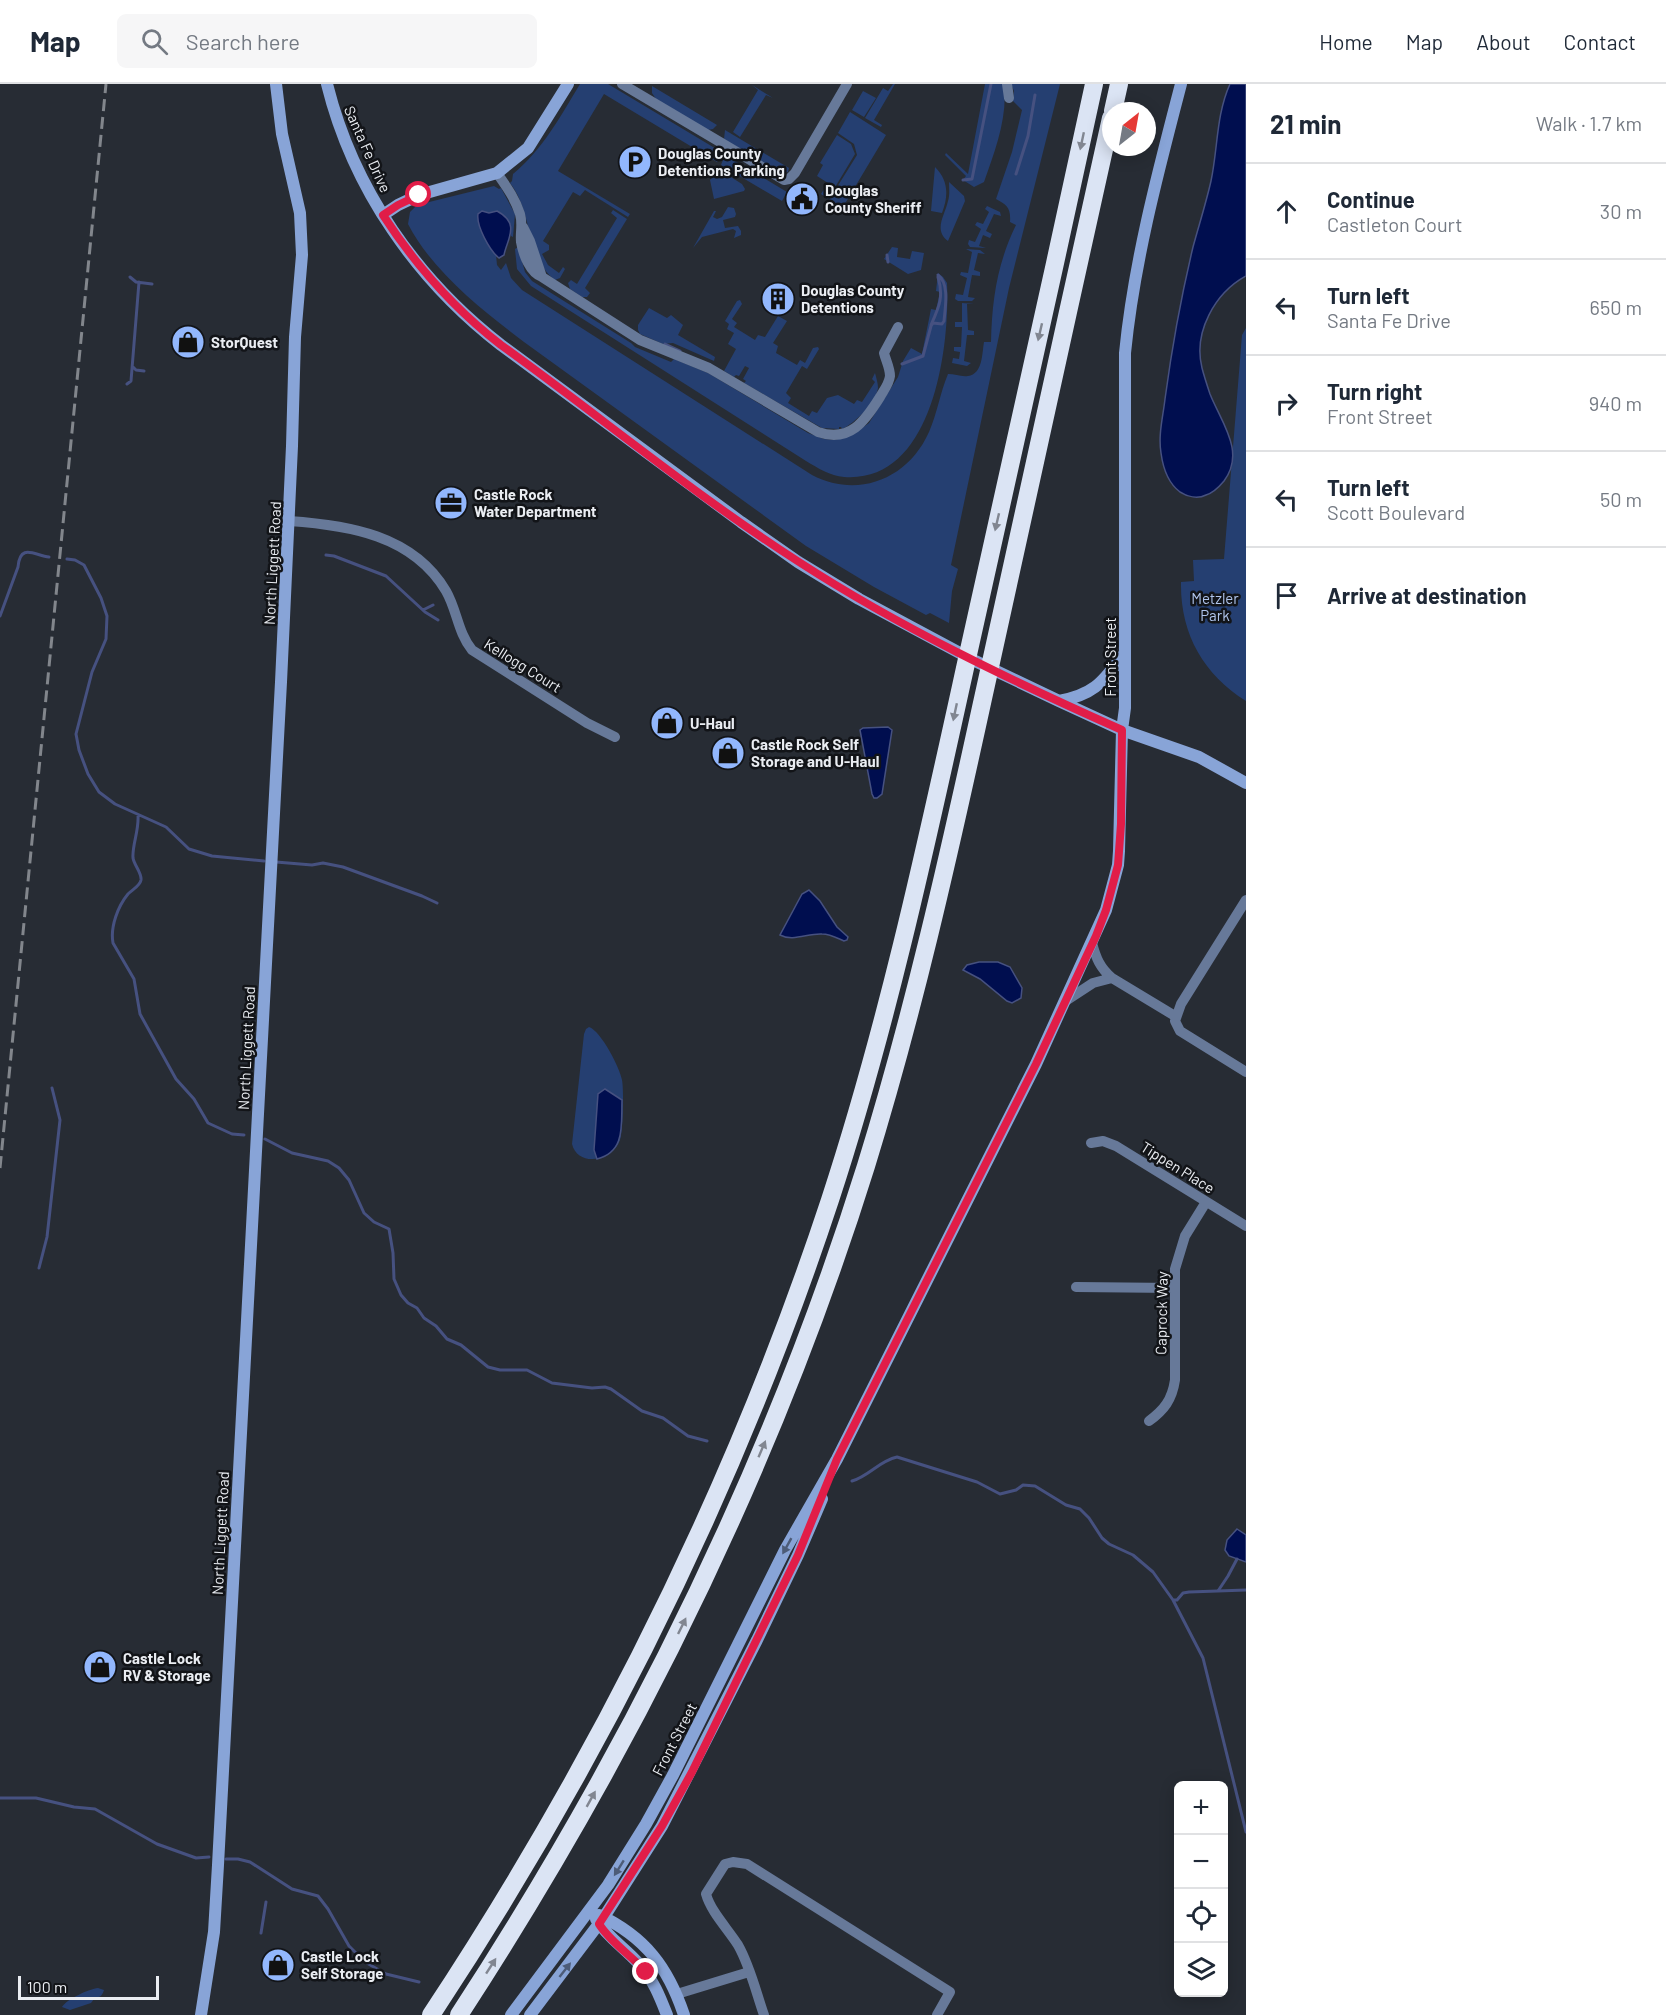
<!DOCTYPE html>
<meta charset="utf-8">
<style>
:root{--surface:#fff;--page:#f6f6f7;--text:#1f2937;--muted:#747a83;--line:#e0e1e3}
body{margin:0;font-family:Barlow,sans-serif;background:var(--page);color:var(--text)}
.controls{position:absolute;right:18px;bottom:18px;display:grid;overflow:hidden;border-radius:9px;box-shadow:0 3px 15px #0003}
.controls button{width:54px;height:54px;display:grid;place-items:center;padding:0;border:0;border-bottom:2px solid var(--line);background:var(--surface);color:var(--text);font:30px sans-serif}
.compass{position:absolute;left:1102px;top:18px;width:54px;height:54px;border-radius:50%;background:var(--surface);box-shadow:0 3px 15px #0003;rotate:31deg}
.scale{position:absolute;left:18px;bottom:15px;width:141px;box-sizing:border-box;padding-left:6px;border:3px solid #eaedf2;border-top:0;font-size:16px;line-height:21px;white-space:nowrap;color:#eaedf2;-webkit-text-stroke:4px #121418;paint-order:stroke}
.stop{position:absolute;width:18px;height:18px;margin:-14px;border:4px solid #e11d48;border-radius:50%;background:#fff}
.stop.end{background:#e11d48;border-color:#fff;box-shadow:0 2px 6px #0008}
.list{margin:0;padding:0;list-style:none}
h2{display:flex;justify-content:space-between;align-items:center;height:78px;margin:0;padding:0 24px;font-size:26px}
h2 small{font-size:20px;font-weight:400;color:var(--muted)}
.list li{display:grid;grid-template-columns:39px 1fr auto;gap:18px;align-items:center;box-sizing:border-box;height:96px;padding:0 24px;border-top:2px solid var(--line)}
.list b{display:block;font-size:22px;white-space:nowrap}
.list p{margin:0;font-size:20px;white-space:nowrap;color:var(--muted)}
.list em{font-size:20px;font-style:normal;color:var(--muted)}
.icon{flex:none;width:33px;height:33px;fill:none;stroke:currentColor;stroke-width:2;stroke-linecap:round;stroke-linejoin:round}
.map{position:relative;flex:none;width:1246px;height:1931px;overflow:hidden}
header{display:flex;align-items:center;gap:36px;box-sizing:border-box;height:84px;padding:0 30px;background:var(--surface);border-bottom:2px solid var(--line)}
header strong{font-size:28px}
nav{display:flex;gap:33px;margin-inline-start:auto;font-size:21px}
.search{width:420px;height:54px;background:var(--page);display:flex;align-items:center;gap:15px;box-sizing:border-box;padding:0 21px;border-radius:9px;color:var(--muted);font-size:22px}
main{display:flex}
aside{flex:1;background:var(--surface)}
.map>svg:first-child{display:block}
.green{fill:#253f71}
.water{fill:#000e4f;stroke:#465180;stroke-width:1.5}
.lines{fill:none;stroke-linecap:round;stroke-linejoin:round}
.stream{stroke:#465180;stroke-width:3}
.street{stroke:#677999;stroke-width:10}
.secondary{stroke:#88a4d7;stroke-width:12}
.highway{stroke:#dbe4f4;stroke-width:18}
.rail{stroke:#82868c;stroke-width:3;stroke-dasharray:12 6;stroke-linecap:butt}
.oneway{fill:#818691}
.oneway2{fill:#4d5c78}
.route{stroke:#e11d48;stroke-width:8}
.labels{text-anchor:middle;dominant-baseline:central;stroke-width:5;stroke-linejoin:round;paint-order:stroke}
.street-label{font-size:15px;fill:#eaedf2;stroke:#121418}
.poi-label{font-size:15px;font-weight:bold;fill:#eaedf2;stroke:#121418;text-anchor:start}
.park-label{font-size:15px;fill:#b0c5ec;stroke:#121418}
</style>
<header>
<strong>Map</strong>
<div class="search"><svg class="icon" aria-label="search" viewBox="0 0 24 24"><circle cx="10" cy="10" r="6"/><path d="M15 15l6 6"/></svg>Search here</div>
<nav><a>Home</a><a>Map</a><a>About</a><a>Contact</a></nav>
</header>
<main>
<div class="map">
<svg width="1246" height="1931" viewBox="0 0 1246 1931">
<rect width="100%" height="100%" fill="#272c34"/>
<path class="green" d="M 580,0 L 608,0 L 723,69 L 717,78 L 604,10 L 558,87 L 630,130 L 628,133 L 585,106 L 580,112 L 573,108 L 543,157 L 549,161 L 549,166 L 542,170 L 548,181 L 559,189 L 563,183 L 565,185 L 560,194 L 555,196 C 527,176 532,126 510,99 L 512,97 L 513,90 C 543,65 560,33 580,0 Z
M 893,0 L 895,0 L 874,36 L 882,41 L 881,43 L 865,34 L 883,4 L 888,7 Z
M 985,0 L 1004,0 C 1008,33 995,67 984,98 L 974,103 L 963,96 L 966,92 L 945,71 L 946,69 L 968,90 Z
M 1011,0 L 1060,0 L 1009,204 L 951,481 L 958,485 L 952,507 L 949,539 L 930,529 L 926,531 L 874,503 L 806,462 L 524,258 C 483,227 432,187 408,140 L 410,128 L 417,121 L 494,102 L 499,105 L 501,104 L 515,130 L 513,153 L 511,152 L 509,141 L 482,127 L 480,143 L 496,171 L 497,181 L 501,186 L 506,179 L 511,194 L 522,206 L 812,391 C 858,415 908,395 929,348 C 937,330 940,309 948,290 C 955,290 961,293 968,292 C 983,290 982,269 984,258 L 991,258 C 992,216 997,180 1016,141 L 1010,138 C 1011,124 1007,121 996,115 L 1012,68 L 1022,26 L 1013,17 L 1014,7 Z
M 752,1 L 773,14 L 766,11 L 740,53 L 733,48 L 758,6 Z
M 652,2 L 717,41 L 713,45 L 708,46 L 656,15 L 652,9 Z
M 863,7 L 876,14 L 864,33 L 852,26 Z
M 850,28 L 886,51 L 843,123 L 829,116 L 857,71 L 854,60 L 838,49 Z
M 725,46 L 789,84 L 788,88 L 781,90 L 724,55 Z
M 837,51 L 851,60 L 855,70 L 828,115 L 821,110 L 828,99 L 817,92 L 823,81 L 820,79 Z
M 725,71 L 787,108 L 782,117 L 721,81 Z
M 935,83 C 948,96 949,111 942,129 L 931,127 Z
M 718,85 L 742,100 L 745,105 L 744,107 L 714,115 L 710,96 Z
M 949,98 L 964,112 L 965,117 L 948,157 C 933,146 945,131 948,117 C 950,111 949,104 949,98 Z
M 987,122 L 1000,128 L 1001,132 L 994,130 L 986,147 L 992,150 L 990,154 L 983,151 L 979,162 L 986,164 L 970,163 L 968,160 L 969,156 L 975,158 L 981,145 L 975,141 L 977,138 L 983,140 L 989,128 L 985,125 Z
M 728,123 L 734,124 L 736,130 L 735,133 L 723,136 L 725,144 L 738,142 L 741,147 L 741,151 L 734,154 L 736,147 L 733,145 L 702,153 L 693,164 L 714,127 L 716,127 L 713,133 L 717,135 L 722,133 Z
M 613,126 L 627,135 L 585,204 L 590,209 L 587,213 L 582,213 L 570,205 L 568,199 L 571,196 L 577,200 L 617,134 L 611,129 Z
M 518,163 L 525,188 L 532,197 L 631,259 L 635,263 L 671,278 L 674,275 L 708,289 L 808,349 L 824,355 L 835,356 L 854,350 L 869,339 L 898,293 L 903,277 L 911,264 L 922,270 L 931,225 L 936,226 L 940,208 L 936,207 L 938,189 L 943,193 L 947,199 C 950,264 933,400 844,393 C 830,392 818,384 806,377 L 531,202 L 517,185 L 515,165 Z
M 892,163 L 898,164 L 897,173 L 910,175 L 912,167 L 924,169 L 921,186 L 908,190 L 884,175 Z
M 966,165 L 980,166 L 985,170 L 978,169 L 974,186 L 980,188 L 980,192 L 972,191 L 968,213 L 975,214 L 972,217 L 958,217 L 955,215 L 956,210 L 963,211 L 967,194 L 960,191 L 961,188 L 968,189 L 972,168 Z
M 740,216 L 742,220 L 732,235 L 737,239 L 734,243 L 755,256 L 758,251 L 765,253 L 778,232 L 787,237 L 773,259 L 778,262 L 776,269 L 797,281 L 800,276 L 805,279 L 813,264 L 818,263 L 819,265 L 807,285 L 802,282 L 786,309 L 791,314 L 788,319 L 809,332 L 812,327 L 817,329 L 827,314 L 838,311 L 854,320 L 857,316 L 862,318 L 875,298 L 872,295 L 875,289 C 876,293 878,299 878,304 C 876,319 855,339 842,345 L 841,343 L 839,343 L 839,345 L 822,344 L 744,299 L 746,297 L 743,295 L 749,284 L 745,282 L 739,292 L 736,291 L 734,293 L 724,287 L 736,265 L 728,260 L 734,249 L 727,245 L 729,240 L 725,237 L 737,217 Z
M 962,219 L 974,220 L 967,220 L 968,246 L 974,247 L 974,251 L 967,251 L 964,277 L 971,279 L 967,282 L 952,279 L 953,274 L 959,275 L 960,268 L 954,267 L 954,263 L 961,263 L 962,243 L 955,243 L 955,238 L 962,238 Z
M 649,224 L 667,234 L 671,231 L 683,241 L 678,251 L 715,273 L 714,277 L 673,259 L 663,260 L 640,250 L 638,246 L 638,241 Z
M 1246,244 L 1246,617 C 1203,590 1180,549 1181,498 L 1194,497 L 1193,476 L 1224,475 L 1242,251 Z
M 589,943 C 601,947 620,984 622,996 C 624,1006 623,1048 620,1056 C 613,1077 578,1084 572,1060 L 584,950 L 586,945 Z
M 98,1904 L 104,1906 C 102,1913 99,1913 94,1915 L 91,1919 L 70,1926 L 62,1923 C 67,1915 89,1905 98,1904 Z"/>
<path class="water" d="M 1230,0 L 1246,0 L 1246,192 C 1215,209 1193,248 1202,284 C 1204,292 1207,301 1210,310 C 1221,338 1246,368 1224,397 C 1219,403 1213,409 1206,411 C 1198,415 1188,413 1180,408 C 1168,399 1163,384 1161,369 C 1158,351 1163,333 1165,315 C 1172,263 1181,213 1193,163 C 1199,141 1206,119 1211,97 C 1218,64 1216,31 1230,0 Z
M 482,127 L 489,129 L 497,127 C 521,140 507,155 504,171 L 499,174 C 490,167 476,142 478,130 Z
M 888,643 L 892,646 L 882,710 L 877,714 L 874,714 L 872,710 L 860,646 L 863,644 Z
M 809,806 L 820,817 L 837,843 L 848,853 L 847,856 L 844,857 C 837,854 830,850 822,850 C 808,849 793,858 780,851 L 802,810 Z
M 979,878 L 998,878 L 1010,883 L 1022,904 L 1021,914 L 1012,919 L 1007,917 L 980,895 L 963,886 L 967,881 Z
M 605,1005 L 622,1016 C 621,1040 626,1068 597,1075 L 594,1066 L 598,1010 Z
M 1237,1445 L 1246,1451 L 1246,1478 L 1229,1472 L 1225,1466 L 1227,1456 Z"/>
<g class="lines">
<path class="stream" d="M 1016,90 L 1028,52 L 1035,11
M 963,96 L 972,95 L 991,0
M 887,171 L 888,178
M 130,193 L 136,198 L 152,200
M 931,241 C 939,223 944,213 938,193
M 665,260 L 680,267
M 902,280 L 923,272 L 931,242 L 933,239 L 942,240 L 944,237 C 945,224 950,200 938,191
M 133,283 L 136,286 L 144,287
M 127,300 L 131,297 L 139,198
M 326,471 L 334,472 L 386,492 L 425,528 L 438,536
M 67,475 L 75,476 L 84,481 L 101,514 L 107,532 L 106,555 L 92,588 L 76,650 L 79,666 L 88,690 L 99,708 L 115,720 L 166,743 L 189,765 L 212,772 L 264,777
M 423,526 L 433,521
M 0,532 L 18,483 C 20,459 34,471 49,473
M 138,732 C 139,747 132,761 133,774 C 134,781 142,789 141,796 C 140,802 132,806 128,810 C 118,822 110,843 113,859 L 134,895 L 140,930 L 176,995 L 194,1015 L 208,1039 L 232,1050 L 244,1051
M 276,778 L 312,781 L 323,779 L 343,783 L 422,812 L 437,819
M 265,1055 L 292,1069 L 328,1077 L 339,1084 L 349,1096 L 364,1129 L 374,1138 L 389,1145 L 393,1169 L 394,1195 L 401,1211 L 408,1219 L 417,1224 L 424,1234 L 436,1242 L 447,1255 L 461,1261 L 488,1283 L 500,1286 L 527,1286 L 552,1299 L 592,1304 L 605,1303 L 611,1305 L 642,1327 L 663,1334 L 688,1352 L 707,1357
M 39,1184 L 47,1153 L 60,1036 L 52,1004
M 852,1397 C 869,1392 879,1377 897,1373 L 977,1398 L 1000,1410 L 1016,1406 L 1023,1401 L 1035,1402 L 1066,1421 L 1080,1425 L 1089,1434 L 1102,1454 L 1109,1460 L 1133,1471 L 1153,1488 L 1173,1516 L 1177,1516 L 1183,1509 L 1189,1508 L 1246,1506
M 1218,1507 L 1228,1492 L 1237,1475
M 1173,1516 L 1203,1574 L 1246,1748
M 0,1714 L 36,1714 L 74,1723 L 95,1725 L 157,1760 L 196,1774 L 209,1773
M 226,1775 L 238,1775 L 250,1778 L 292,1805 L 318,1812 L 328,1825 L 349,1862 L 365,1878 L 386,1890 L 419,1898
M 261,1849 L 266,1818"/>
<path class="street" d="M 622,0 L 784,96 L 789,95 L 795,89 L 847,0
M 1007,0 L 1009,14
M 497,89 C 506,102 515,114 520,130 C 523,140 520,148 521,158 C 523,170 530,189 542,193 L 640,256 L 709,284 L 818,348 C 850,359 865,337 880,313 C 884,306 889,300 890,292 C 890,284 886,277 884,269 L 898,243
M 523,143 L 530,157 L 542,193
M 289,437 C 348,441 413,451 446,507 C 457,526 458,549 472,566 L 587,639 L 615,653
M 1246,816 L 1181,920 L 1175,937 L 1180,947 L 1246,988
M 1092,859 C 1096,874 1100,884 1112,894 L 1175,932
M 1067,916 L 1093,899 L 1112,894
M 1091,1059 L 1103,1057 L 1116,1062 L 1246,1142
M 1076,1203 L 1175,1204
M 1149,1337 C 1164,1326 1172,1316 1175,1296 L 1175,1185 L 1185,1152 L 1206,1118
M 677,1910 L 749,1888
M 764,1931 C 756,1908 750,1882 738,1861 C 728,1845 711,1828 706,1810 L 725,1780 L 733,1778 L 747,1780 L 950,1908 L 937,1931"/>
<path class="secondary" d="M 327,0 C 353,105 417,196 501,261 L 741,438 L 798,478 L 859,515 L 973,576 L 1059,617 L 1122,646 L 1199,673 L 1246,699
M 383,131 L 398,121 L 419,111 L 497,89 L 528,64 L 568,0
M 1059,617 C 1096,610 1103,597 1125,569
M 599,1831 C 645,1853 668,1883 684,1931
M 596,1835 C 608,1854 625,1864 639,1880 C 653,1895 660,1913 667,1931
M 201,1931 L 214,1848 L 218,1781 L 281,598 L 292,362 L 295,253 L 302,171 L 300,129 L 282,50 L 276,0
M 511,1931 L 608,1801 L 646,1740 L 673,1691 L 785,1466 L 837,1375 L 1036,980 L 1106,826 L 1118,781 L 1119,767 L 1122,646 L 1125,624 L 1125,269 C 1134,178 1158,88 1181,0
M 530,1931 L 604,1833 L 662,1742 L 757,1556 L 798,1471 L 822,1415"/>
<path class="highway" d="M 1113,27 L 1119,0
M 431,1931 C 598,1678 735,1404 830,1116 C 888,939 927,757 967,575 C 1009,384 1053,192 1094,0
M 459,1931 C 631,1667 772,1383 866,1082 C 913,930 948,775 982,619 C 1024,424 1068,229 1111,34"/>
<path class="rail" d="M 0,1084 L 106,0"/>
</g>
<defs><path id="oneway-solid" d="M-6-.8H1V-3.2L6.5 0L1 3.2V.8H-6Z" transform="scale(1.5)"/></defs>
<g class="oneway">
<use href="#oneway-solid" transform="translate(1082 57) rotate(102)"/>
<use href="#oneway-solid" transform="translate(1040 248) rotate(103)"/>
<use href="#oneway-solid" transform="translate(997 438) rotate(103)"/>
<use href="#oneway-solid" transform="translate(955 628) rotate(102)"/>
<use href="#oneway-solid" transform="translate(762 1365) rotate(-67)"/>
<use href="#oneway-solid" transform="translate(682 1542) rotate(-64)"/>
<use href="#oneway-solid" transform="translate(591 1715) rotate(-61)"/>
<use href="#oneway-solid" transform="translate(491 1882) rotate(-57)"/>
</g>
<g class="oneway2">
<use href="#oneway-solid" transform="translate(787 1462) rotate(119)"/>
<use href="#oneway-solid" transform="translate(619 1784) rotate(122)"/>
<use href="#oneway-solid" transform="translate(565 1886) rotate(-52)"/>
</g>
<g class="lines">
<path class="route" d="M 419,111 L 398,121 L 383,131 C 416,182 453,224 501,261 C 601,333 696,412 799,478 C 901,544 1012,597 1122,646 L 1121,740 L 1118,781 L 1106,826 L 1096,852 L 1036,980 L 837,1375 L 798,1471 L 692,1688 L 662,1742 L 599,1840 C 611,1859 631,1871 646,1888"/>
</g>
<defs>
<symbol id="parking-disc" viewBox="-11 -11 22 22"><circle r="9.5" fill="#92b7fd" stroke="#121418"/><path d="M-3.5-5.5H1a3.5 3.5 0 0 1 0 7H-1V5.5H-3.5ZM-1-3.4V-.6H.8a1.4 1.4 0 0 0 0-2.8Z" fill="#111"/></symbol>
<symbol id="civic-disc" viewBox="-11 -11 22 22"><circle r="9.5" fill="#92b7fd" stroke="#121418"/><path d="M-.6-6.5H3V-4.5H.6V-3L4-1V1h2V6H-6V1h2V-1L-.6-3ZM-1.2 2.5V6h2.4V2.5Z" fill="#111"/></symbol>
<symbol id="building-disc" viewBox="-11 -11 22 22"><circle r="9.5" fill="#92b7fd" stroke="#121418"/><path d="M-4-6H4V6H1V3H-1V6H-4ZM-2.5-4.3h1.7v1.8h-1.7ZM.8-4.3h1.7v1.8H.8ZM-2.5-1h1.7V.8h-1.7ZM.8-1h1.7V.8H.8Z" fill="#111"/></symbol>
<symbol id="shop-disc" viewBox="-11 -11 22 22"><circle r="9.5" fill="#92b7fd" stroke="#121418"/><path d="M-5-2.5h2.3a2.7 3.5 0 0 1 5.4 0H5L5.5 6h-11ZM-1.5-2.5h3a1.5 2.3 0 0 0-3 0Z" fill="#111"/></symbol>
<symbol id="office-disc" viewBox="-11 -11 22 22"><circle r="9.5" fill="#92b7fd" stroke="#121418"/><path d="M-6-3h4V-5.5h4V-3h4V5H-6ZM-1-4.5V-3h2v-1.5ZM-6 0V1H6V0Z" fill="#111"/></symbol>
</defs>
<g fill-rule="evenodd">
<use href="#parking-disc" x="616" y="59" width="38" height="38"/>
<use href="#civic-disc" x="783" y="96" width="38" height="38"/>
<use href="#building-disc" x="759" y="196" width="38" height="38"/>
<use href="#shop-disc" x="169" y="239" width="38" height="38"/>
<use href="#office-disc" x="432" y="400" width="38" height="38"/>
<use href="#shop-disc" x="648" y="620" width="38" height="38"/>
<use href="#shop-disc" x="709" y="650" width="38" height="38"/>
<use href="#shop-disc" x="81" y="1564" width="38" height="38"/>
<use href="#shop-disc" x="259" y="1862" width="38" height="38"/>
</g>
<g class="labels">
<g class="street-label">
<text transform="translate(368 65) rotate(66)">Santa Fe Drive</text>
<text transform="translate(272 479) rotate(-87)">North Liggett Road</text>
<text transform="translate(1110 573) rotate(-90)">Front Street</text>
<text transform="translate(523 581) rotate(32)">Kellogg Court</text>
<text transform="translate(246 964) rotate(-87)">North Liggett Road</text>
<text transform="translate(1178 1083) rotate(32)">Tippen Place</text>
<text transform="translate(1161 1229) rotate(-89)">Caprock Way</text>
<text transform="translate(220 1449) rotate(-87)">North Liggett Road</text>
<text transform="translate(674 1655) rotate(-63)">Front Street</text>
</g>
<g class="poi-label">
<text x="658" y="69">Douglas County<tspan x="658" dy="17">Detentions Parking</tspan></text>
<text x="825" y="106">Douglas<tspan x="825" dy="17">County Sheriff</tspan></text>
<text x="801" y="206">Douglas County<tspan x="801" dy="17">Detentions</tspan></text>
<text x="211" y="258">StorQuest</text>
<text x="474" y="410">Castle Rock<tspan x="474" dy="17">Water Department</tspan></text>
<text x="690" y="639">U-Haul</text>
<text x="751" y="660">Castle Rock Self<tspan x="751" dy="17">Storage and U-Haul</tspan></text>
<text x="123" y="1574">Castle Lock<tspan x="123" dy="17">RV &amp; Storage</tspan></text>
<text x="301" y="1872">Castle Lock<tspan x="301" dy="17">Self Storage</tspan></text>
</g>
<g class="park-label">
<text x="1215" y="514">Metzler<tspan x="1215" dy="17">Park</tspan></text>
</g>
</g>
</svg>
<div class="controls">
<button>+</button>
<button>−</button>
<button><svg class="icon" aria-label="locate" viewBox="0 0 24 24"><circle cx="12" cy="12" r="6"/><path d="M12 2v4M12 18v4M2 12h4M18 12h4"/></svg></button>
<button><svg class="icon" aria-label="layers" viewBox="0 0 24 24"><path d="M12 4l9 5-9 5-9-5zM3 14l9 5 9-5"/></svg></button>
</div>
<svg class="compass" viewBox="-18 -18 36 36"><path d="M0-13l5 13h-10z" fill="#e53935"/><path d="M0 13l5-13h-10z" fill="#747a83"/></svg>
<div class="scale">100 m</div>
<div class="stop" style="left:419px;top:111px"></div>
<div class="stop end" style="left:646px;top:1888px"></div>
</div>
<aside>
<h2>21 min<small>Walk · 1.7 km</small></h2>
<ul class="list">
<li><svg class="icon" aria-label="ahead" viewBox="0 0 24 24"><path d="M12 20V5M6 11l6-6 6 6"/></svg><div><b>Continue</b><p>Castleton Court</p></div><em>30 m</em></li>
<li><svg class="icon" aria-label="left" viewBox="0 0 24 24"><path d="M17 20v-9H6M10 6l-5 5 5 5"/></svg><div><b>Turn left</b><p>Santa Fe Drive</p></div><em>650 m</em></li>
<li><svg class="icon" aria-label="right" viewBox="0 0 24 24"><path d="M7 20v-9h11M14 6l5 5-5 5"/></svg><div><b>Turn right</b><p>Front Street</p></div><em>940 m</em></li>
<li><svg class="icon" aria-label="left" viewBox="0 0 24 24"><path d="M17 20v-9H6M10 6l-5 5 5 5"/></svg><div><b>Turn left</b><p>Scott Boulevard</p></div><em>50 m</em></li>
<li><svg class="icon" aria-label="arrive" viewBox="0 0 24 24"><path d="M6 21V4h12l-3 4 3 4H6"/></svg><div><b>Arrive at destination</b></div></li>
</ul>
</aside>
</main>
